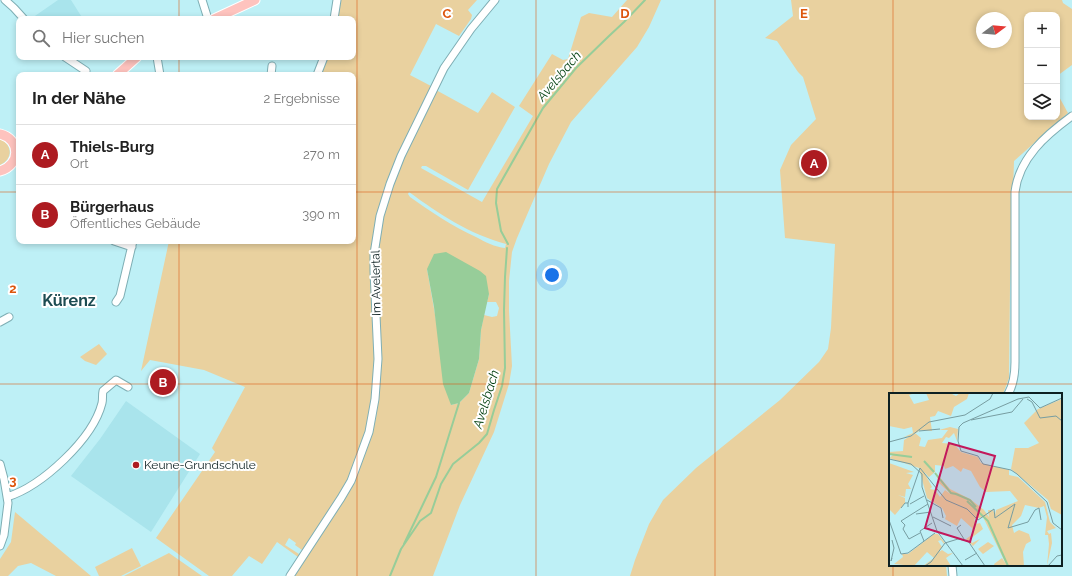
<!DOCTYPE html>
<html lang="de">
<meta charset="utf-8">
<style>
:root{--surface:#fff;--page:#f6f6f6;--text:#222;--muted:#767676;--line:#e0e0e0;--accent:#ad1b21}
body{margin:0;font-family:Raleway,sans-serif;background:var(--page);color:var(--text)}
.controls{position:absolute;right:12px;top:12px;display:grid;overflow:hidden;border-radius:8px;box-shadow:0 2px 6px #0003}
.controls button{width:36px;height:36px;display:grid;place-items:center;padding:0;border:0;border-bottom:1px solid var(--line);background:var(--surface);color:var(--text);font:20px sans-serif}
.compass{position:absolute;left:976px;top:12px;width:36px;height:36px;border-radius:50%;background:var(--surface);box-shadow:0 2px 6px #0003;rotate:74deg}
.you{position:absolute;left:552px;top:275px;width:14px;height:14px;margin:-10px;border:3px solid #fff;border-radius:50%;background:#1a73e8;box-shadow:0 0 0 6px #1a73e833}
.badge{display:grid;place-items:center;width:26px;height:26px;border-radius:50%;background:var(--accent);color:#fff;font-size:13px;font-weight:700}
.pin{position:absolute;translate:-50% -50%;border:2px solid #fff;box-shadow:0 1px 4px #0006}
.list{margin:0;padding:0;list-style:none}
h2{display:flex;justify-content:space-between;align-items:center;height:52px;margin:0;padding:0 16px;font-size:17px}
h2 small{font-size:13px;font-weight:400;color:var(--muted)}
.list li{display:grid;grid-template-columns:26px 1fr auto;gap:12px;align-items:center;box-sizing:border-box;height:60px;padding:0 16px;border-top:1px solid var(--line)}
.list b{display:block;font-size:15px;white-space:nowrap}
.list p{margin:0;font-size:13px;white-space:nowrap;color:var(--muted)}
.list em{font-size:13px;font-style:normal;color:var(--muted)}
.icon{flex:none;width:22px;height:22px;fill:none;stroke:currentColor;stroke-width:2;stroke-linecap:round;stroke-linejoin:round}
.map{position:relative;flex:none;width:1072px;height:576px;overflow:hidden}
.search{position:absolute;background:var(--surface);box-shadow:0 2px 6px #0003;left:16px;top:16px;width:340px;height:44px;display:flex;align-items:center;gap:10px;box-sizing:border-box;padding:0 14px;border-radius:8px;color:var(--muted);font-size:15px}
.panel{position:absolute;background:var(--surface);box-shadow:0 2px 6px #0003;left:16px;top:72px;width:340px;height:172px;border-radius:8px}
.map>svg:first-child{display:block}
.built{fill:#a9e4ec}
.green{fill:#e9d19f;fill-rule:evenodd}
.water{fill:#97cd99}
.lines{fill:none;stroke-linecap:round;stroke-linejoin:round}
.stream{stroke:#97cd99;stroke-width:2}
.minor-casing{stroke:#7eaeb4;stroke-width:9}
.major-casing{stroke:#fff;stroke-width:11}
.minor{stroke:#fff;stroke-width:7}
.major{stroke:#fec3be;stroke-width:9}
.grid{fill:none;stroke:#dd560d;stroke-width:1;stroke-opacity:0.55}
.poi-dot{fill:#ad1b21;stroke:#fff;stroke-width:1.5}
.labels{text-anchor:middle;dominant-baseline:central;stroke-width:4;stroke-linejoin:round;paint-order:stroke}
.street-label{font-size:12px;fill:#0d2022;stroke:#fff}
.poi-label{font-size:12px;fill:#0d2022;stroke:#fff;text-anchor:start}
.water-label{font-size:13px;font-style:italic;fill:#013f0e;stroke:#fff}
.district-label{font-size:16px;font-weight:bold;fill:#1d4c52;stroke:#fff}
.inset-river{fill:none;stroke:#97cd99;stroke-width:2}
.inset-road{fill:none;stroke:#779da1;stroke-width:1}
.view{fill:#c2185b;fill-opacity:0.15;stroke:#c2185b;stroke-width:2}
.inset-edge{fill:none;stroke:#0d2022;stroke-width:2}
.grid-label{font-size:13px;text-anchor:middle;font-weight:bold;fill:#dd560d;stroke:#fff;stroke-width:4;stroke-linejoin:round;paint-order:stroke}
</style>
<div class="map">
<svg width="1072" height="576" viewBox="0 0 1072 576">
<rect width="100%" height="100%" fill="#bef0f6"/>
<path class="built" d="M 58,0 L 71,0 L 83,19 L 32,19 L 32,18 Z
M 126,401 L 200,454 L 151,532 L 71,476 L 100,439 Z"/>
<path class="green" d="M 341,0 L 477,0 L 468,10 L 472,15 L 471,19 L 459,36 L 436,24 L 410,75 L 431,86 L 404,142 L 412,142 L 436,90 L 478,113 L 492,92 L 515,107 L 468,190 L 426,166 L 422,166 L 421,168 L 482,202 L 533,116 L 519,106 L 552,54 L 563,60 L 568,59 L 581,17 L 589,13 L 612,17 L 627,0 L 661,0 L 649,27 L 637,47 L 571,122 L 549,164 L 517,238 L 512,252 L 509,281 L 509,311 L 512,366 L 509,384 L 494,432 L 460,505 L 433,576 L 293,576 L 364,454 L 372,434 L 376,418 L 378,396 L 348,481 L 316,533 L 314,532 L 302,550 L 295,545 L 296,543 L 289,538 L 285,545 L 299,554 L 298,557 L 277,542 L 262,564 L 249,556 L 232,576 L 209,576 L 156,538 L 215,452 L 212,448 L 245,387 L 204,370 L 150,360 L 141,371 L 169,241 L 353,241 L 353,75 L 321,75 L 327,57 L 353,57 L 353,19 L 337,19 ZM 409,192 C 439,214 469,234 506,244 L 505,248 C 495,247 485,242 476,237 C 452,226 431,212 410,197 L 408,194 ZM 427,269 L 489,294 L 487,302 L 496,302 L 499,308 L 497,316 L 492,317 L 484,315 L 481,330 L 479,359 L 469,393 L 459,403 L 451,405 Z
M 791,0 L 1062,0 L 1063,3 L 1072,9 L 1072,65 L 1057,76 L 1057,15 L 1027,15 L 1027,117 L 1057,117 L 1057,93 L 1068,113 L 1014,161 L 1010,288 L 1009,378 L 1003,394 L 890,394 L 890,565 L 946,565 L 947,576 L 630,576 L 635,560 L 649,524 L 663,500 L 696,468 L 780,400 L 819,362 L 828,349 L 831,328 L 835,244 L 785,238 L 780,170 L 791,145 L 816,119 L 803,77 L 798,72 L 777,41 L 765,38 L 793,16 ZM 982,18 L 1006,18 L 1006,42 L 982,42 Z
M 0,139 C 13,145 13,159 0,165 Z
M 99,344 L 107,354 L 96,365 L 85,361 L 80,357 Z
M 15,512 L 91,576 L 56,576 L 31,563 L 18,566 L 8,576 L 0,576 L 0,559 L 11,542 Z
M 132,548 L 141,566 L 121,576 L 99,576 L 95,567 Z
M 169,553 L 202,576 L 124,576 Z"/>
<path class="water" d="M 446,252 L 480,271 L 486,276 L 489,294 L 481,330 L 479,359 L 469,393 L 459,403 L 451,405 L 443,384 L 434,307 L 427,269 L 434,254 Z"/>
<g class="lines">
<path class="stream" d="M 508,244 L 501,231 L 496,203 L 497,189 L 543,108 L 576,68 L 609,36 L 624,22 L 645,0
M 404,544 L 436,477 L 459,403
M 401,549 L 420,521 L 431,513 L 441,484 L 453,464 L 479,443 L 487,434 L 494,410 L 502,386 L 505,368 L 504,310 L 505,277 L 507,248
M 390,576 L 401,549"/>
<defs>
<path id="minor" d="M 5,0 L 14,8 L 24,19
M 202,0 L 208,19
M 334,19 L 337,0
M 65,57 L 86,71
M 157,57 L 160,75
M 271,75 L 272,66
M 317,75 L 324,57
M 114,241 L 132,247
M 116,302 L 120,296 L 133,241
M 0,322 L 9,317
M 1008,394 C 1014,384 1015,373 1015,362 L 1015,192 C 1019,158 1046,135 1072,116
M 0,464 L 4,479 L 8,503 L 4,535 L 0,546
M 7,497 C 42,486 93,439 102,403 C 103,399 102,395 103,391 L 116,380 L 128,387
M 952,565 L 953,576
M 290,576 L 341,498 L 351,481 L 369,432 L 375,399 L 378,359 L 374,271 L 374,254 L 380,216 L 390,184 L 401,156 L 444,68 L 471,29 L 495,0"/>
<path id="major" d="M 214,19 L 255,0
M 117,75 L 137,57
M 0,134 C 21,139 21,165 0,171"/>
</defs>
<use href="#minor" class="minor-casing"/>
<use href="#major" class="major-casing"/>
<use href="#minor" class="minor"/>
<use href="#major" class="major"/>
</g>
<path class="grid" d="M 179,0 L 179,19M 357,0 L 357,576M 536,0 L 536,576M 715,0 L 715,576M 893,0 L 893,394M 179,57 L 179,75M 0,192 L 19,192M 353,192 L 1072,192M 179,241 L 179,576M 0,384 L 1072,384M 893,565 L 893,576"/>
<circle class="poi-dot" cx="136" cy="465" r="4"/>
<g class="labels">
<g class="street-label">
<text transform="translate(376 283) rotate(-91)">Im Avelertal</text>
</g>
<g class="poi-label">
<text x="144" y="465">Keune-Grundschule</text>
</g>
<g class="water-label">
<text transform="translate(559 76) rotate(-50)">Avelsbach</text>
<text transform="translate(486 399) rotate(-73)">Avelsbach</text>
</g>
<g class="district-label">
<text x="69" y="300">Kürenz</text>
</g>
</g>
<g transform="translate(889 393)">
<rect width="173" height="173" fill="#bef0f6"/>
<path d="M 0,0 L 26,0 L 20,2 L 25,11 L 40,7 L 37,0 L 61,0 L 67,3 L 71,0 L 80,0 L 78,6 L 65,14 L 62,23 L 49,18 L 46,23 L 41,24 L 43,38 L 32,37 L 22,43 L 15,44 L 24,40 L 23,34 L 15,36 L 0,33 ZM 173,6 L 173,122 L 162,116 L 159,107 L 122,76 L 126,55 L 139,55 L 150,50 L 135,30 L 149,16 ZM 61,34 L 69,36 L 68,48 L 65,40 L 60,45 L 57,44 L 53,50 L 65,51 L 72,59 L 89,64 L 92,70 L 120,77 L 120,82 L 129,84 L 156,109 L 161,129 L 167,135 L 158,138 L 160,141 L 162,140 L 163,150 L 158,173 L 160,151 L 159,142 L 156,142 L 158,124 L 155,113 L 150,115 L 136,112 L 132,123 L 123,132 L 125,140 L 130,137 L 140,141 L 142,148 L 137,151 L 134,159 L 135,173 L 106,173 L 105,171 L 113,165 L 117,171 L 94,124 L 85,126 L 87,131 L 91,130 L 94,136 L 81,146 L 83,150 L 91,146 L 84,153 L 77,146 L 84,141 L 83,135 L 72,125 L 68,133 L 56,126 L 57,123 L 53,115 L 38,105 L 30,75 L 0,65 L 4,62 L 0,62 L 0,59 L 14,58 L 15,47 L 26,40 L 32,45 L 30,53 L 36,54 L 39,47 L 53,45 L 59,37 L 50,37 ZM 46,72 L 55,73 L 56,76 L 64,73 L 72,79 L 74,75 L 82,78 L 91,94 L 97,99 L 121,98 L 129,108 L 107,117 L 106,122 L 104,117 L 99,117 L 100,124 L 95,117 L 81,106 L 61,96 L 46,79 L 50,90 L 63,102 L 56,97 L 51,104 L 46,97 L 41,96 L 43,94 L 35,79 L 40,84 L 46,79 ZM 0,70 L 25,79 L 17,80 L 24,82 L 19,91 L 22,96 L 17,96 L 16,104 L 9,102 L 16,105 L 16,110 L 6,122 L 0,116 ZM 45,141 L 49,141 L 56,150 L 55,151 L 52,147 L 49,148 L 53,154 L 50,159 L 53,157 L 59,161 L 64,160 L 57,165 L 62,173 L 34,173 L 45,165 L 38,159 L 25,173 L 5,171 L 14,164 L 13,161 L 19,161 ZM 99,149 L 105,153 L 94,161 L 89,156 Z" fill="#e9d19f" fill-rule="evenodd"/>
<path class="inset-river" d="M 0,61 L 23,64M 35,68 L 45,79M 46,80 L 62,100 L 67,101M 67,101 L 81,107 L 87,114M 78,108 L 99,128 L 119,173"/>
<path class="inset-road" d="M 173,5 L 151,15 L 140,4 L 129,6 L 74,30 L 70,34 L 69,48 L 72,58 L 89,63 L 94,71 L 122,77 L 128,81 L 158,109 L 164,130 L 173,137M 138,6 L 143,9 L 151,25 L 167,23 L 173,28M 82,27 L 123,19 L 134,6M 30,38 L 51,36M 0,49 L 22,43 L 40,29 L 76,22 L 101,6 L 104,0M 0,66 L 22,71 L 33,81 L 33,94 L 48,138 L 74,173M 38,107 L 52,115 L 54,125M 19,110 L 31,75 L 57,107 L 78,116 L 89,127 L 105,116 L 106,125 L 126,111 L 119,135 L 139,129 L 146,117 L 150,115M 21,111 L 35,103M 12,115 L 16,110 L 19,110 L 19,114M 150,115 L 152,127M 27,121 L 42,119M 44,124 L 62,133M 0,127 L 12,161 L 19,160 L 46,140M 16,132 L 12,128 L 39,111M 16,132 L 14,136 L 20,146 L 31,140M 72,132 L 68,135 L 75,146M 35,148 L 31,138 L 43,130M 3,165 L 2,168 L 5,155 L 3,147M 76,167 L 88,160M 36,173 L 42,169 L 56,150 L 69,146 L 79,148 L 96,173M 159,173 L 168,163 L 173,162"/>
<path class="view" d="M 60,50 L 106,63 L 81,149 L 36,135 Z"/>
<rect width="173" height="173" class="inset-edge"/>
</g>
<g class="grid-label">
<text x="447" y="18">C</text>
<text x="625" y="18">D</text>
<text x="804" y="18">E</text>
<text x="13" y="293">2</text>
<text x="13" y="485">3</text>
</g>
</svg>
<div class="controls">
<button>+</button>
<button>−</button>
<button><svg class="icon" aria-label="layers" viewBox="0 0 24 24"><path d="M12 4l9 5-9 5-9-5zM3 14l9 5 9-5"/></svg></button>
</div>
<svg class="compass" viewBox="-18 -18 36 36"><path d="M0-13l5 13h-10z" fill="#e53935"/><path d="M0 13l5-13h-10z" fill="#767676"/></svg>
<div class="you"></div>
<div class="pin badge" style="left:814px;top:163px">A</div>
<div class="pin badge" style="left:163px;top:382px">B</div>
<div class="search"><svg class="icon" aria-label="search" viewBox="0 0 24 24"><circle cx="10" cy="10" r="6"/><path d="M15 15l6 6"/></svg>Hier suchen</div>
<section class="panel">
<h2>In der Nähe<small>2 Ergebnisse</small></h2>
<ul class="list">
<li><span class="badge">A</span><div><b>Thiels-Burg</b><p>Ort</p></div><em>270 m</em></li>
<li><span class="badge">B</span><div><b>Bürgerhaus</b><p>Öffentliches Gebäude</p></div><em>390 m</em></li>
</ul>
</section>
</div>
